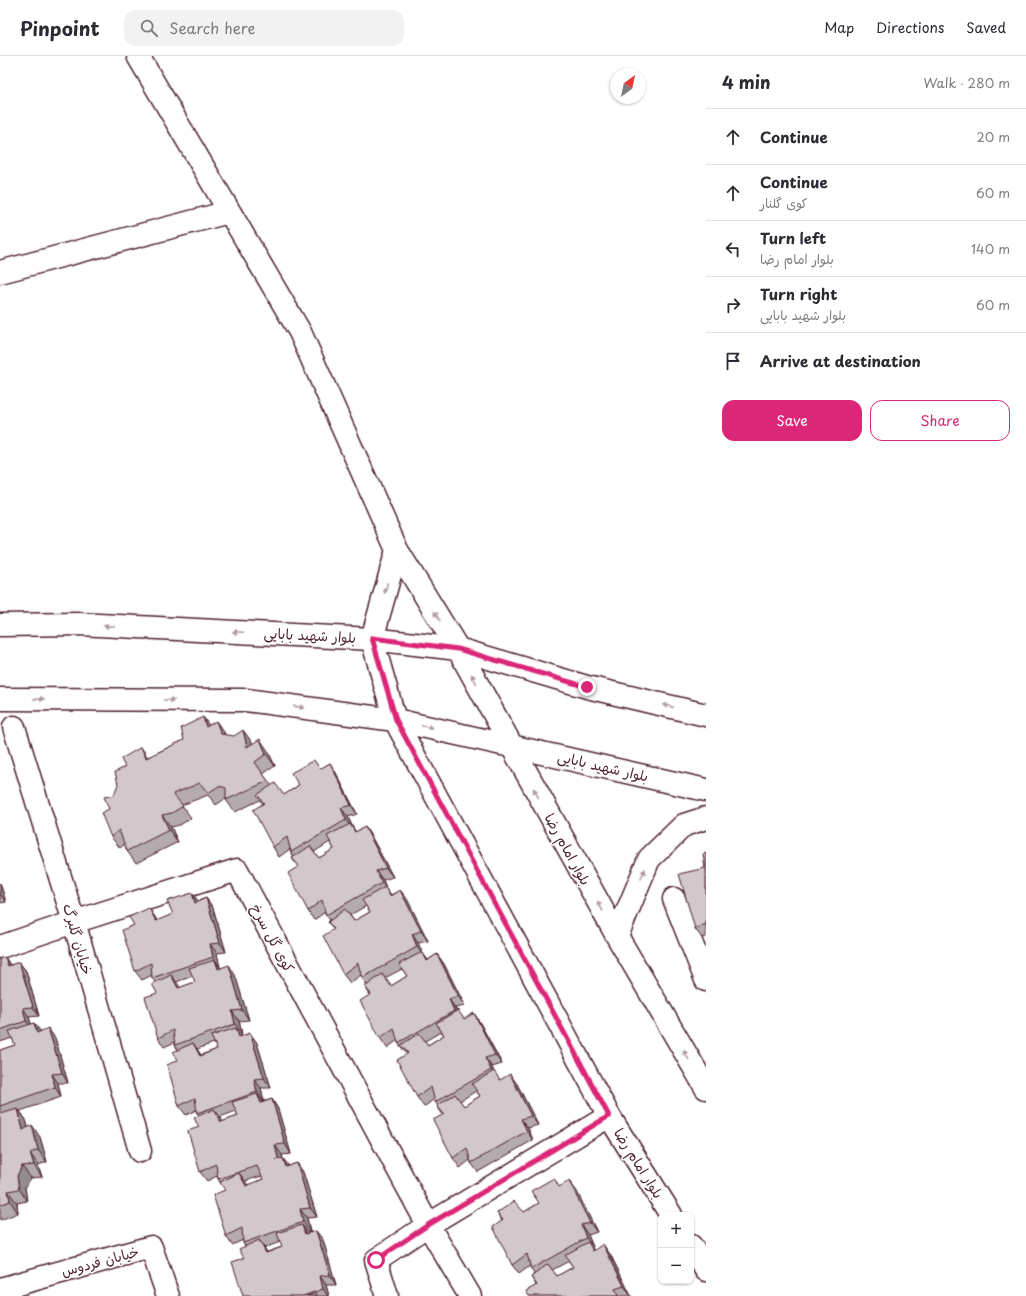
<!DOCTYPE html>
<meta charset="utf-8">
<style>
:root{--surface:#fff;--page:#f2f2f3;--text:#2b2b33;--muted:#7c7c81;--line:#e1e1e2;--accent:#db2777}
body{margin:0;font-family:"Playpen Sans","Playpen Sans Arabic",sans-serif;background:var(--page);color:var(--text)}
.controls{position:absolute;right:12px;bottom:12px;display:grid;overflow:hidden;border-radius:8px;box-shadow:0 1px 3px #0004}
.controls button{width:36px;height:36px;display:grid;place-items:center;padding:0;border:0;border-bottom:1px solid var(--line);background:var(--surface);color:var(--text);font:20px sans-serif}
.compass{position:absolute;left:610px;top:12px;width:36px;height:36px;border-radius:50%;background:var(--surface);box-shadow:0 1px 3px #0004;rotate:33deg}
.stop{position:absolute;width:12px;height:12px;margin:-9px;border:3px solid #db2777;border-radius:50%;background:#fff}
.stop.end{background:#db2777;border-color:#fff;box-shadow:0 1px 4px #0008}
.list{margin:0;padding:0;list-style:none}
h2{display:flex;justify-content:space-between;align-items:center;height:52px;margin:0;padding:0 16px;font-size:17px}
h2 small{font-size:13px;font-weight:400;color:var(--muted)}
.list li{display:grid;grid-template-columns:26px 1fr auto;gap:12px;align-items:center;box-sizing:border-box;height:56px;padding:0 16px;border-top:1px solid var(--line)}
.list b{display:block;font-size:15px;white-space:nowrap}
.list p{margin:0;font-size:13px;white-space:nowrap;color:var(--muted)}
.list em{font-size:13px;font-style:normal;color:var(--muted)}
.actions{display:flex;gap:8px;padding:12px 16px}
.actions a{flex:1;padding:9px 0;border:1px solid var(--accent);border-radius:12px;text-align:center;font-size:14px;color:var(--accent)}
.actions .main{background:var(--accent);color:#fff}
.icon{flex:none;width:22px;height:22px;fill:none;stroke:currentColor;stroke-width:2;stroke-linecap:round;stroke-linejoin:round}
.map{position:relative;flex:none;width:706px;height:1240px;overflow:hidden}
header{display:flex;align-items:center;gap:24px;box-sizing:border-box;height:56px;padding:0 20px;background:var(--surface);border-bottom:1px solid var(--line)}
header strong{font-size:19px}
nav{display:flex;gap:22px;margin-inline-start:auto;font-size:14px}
.search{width:280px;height:36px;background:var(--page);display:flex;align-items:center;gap:10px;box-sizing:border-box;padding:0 14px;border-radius:12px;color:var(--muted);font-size:15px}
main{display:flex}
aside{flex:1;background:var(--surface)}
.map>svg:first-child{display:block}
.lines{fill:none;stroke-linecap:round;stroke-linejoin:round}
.minor-casing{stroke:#4a1f2b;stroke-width:25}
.secondary-casing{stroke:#4a1f2b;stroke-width:25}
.minor{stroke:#fff;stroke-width:22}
.secondary{stroke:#fff;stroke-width:22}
.wall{fill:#b5abaf;stroke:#4a1f2b;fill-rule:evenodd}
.shaded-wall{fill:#938b8e;stroke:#4a1f2b}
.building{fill:#d2c7cb;stroke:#4a1f2b}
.oneway{fill:#ae9aa0}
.route{stroke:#db2777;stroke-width:5}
.labels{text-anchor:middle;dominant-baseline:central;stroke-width:3;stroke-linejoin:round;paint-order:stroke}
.street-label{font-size:14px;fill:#4a1f2b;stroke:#fff}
</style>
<header>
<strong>Pinpoint</strong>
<div class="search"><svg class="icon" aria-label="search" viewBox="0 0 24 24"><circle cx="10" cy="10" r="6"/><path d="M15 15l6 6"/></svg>Search here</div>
<nav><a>Map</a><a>Directions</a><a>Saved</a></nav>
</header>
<main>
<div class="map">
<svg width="706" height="1240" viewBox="0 0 706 1240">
<rect width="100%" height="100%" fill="#fff"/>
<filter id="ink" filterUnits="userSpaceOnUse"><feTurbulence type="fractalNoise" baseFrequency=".025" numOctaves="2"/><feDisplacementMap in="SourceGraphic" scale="8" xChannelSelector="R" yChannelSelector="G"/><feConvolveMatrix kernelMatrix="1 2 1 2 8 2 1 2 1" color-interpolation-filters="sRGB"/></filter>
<g filter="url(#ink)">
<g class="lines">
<defs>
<path id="minor" d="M 138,0 L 300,276 L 397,494 L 458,593
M 0,216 L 229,156
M 372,583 L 397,494
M 14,671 L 74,866 L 140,1095
M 674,843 L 706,924
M 0,891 L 74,866 L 237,814 L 428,1169 L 376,1204 L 387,1240
M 0,1233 L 151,1191 L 168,1240
M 470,1240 L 428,1169 L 609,1060"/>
<path id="secondary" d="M 0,569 L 79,568 L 372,583 L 458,593 L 587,631 L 706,659
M 372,583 L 395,664 L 609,1060 L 671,1159
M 458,593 L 617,880 L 706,1032
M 0,643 L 246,644 L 395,664 L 706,734
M 617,880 L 649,803 L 684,769 L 706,762
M 691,1190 L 706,1214"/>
</defs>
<use href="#minor" class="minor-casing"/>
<use href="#secondary" class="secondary-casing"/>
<use href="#minor" class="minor"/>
<use href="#secondary" class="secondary"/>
</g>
<path class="wall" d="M 209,669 L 224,676 L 225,679 L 252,686 L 252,688 L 268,695 L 275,710 L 263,718 L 271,729 L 284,739 L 299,729 L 320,713 L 330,707 L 336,717 L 357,758 L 348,761 L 352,770 L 356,776 L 365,771 L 371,780 L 393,821 L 383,824 L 386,832 L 391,839 L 400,834 L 407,843 L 428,885 L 418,887 L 422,896 L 428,904 L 437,898 L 444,908 L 465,950 L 455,952 L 457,955 L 464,963 L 474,957 L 480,967 L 502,1008 L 492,1011 L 494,1016 L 500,1024 L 517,1028 L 538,1069 L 528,1072 L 533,1084 L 478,1116 L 471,1107 L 470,1104 L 460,1112 L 453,1102 L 443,1059 L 437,1050 L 438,1050 L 435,1046 L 434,1043 L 424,1051 L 417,1041 L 407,998 L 406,996 L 405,996 L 398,987 L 398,984 L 387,992 L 380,982 L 370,939 L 365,931 L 367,929 L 362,922 L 361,919 L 350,927 L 343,918 L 334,874 L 328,866 L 330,864 L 326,859 L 325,856 L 314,864 L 308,855 L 298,811 L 292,802 L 294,801 L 291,796 L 290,793 L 279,801 L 273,791 L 263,748 L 260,744 L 235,756 L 226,744 L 226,742 L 216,749 L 208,739 L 182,749 L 191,762 L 180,769 L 171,771 L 178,786 L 136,807 L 127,795 L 125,788 L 120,792 L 111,781 L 109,753 L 114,739 L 148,701 L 184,684 ZM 330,786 L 334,793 L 319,802 L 314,796 ZM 366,850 L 370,856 L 354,865 L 350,859 ZM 402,913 L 407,920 L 391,930 L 385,922 ZM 441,976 L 444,979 L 428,989 L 425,985 ZM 476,1035 L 480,1040 L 464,1050 L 460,1045 Z
M 706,797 L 706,881 L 702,882 L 695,873 L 705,812 Z
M 0,827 L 6,846 L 0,847 Z
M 192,837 L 198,845 L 206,842 L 213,852 L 226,896 L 217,897 L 219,911 L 235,919 L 249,964 L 239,965 L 242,978 L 241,978 L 242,980 L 250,977 L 257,987 L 271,1032 L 261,1032 L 264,1045 L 263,1046 L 272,1043 L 278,1053 L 291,1098 L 282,1099 L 282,1102 L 289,1110 L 297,1107 L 303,1116 L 317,1161 L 307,1162 L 310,1176 L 307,1176 L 308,1177 L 316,1175 L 323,1184 L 336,1229 L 326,1229 L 329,1240 L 243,1240 L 245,1190 L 243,1187 L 243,1184 L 232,1189 L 226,1180 L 225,1134 L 218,1123 L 217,1120 L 207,1125 L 200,1116 L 199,1071 L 199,1060 L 197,1057 L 196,1054 L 186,1059 L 179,1050 L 178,994 L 175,989 L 175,986 L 164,991 L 158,982 L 157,937 L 155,926 L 152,922 L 152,919 L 142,924 L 135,915 L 155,861 L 157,865 L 173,858 ZM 193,920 L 195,926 L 179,932 L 176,926 ZM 214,987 L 217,993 L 201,999 L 197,993 ZM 236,1055 L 238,1060 L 222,1066 L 220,1061 ZM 262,1120 L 263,1123 L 247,1129 L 245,1125 ZM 280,1186 L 282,1191 L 267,1196 L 264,1192 Z
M 0,902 L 11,909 L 19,906 L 26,915 L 39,960 L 29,961 L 31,968 L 34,967 L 40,975 L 55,982 L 68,1027 L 58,1027 L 61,1041 L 20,1055 L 26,1064 L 28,1071 L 40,1081 L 47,1106 L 38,1109 L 42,1121 L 31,1122 L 25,1132 L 27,1145 L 17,1147 L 18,1157 L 0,1164 L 0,994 L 15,989 L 12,982 L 0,986 Z
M 560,1131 L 576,1134 L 597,1176 L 588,1179 L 593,1191 L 592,1192 L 594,1194 L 610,1198 L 631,1240 L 529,1240 L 536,1229 L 531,1221 L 534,1218 L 531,1213 L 530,1210 L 519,1218 L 512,1209 L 502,1165 L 497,1157 L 524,1156 L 539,1147 ZM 569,1205 L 573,1211 L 557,1220 L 552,1214 Z"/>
<path class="shaded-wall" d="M 203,661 L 212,673 L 206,671 Z
M 216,665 L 224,676 L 229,690 L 221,678 Z
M 243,674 L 252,686 L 256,702 L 247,691 Z
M 260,683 L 268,695 L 275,710 L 266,698 Z
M 141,691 L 149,703 L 146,702 Z
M 330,707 L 336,717 L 357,758 L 351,749 Z
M 341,752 L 348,761 L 352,770 L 361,786 L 346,764 Z
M 162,759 L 171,771 L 178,786 L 169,774 Z
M 365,771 L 371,780 L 393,821 L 386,812 Z
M 376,815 L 383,824 L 386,832 L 392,840 L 397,849 L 382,827 Z
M 0,827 L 6,846 L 0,838 Z
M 400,834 L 407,843 L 428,885 L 421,875 Z
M 192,837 L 198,846 L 195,847 Z
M 206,842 L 213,852 L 226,896 L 220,887 Z
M 149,852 L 155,861 L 162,874 L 156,865 Z
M 412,878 L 418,887 L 422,896 L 434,914 L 417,891 Z
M 210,888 L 217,897 L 220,911 L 213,901 Z
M 437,898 L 444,908 L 465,950 L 458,940 Z
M 5,901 L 11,910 L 8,910 Z
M 215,904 L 221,913 L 218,913 Z
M 19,906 L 26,915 L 39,960 L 33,951 Z
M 229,909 L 235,919 L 249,964 L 242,954 Z
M 171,919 L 178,928 L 185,942 L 178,932 Z
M 449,943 L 455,952 L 461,964 L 454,955 Z
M 23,952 L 29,961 L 32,974 L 26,965 Z
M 232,955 L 239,965 L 242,978 L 235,968 Z
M 474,957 L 480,967 L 502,1008 L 495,999 Z
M 34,967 L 41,976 L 37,977 Z
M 48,972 L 55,982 L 68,1027 L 62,1017 Z
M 236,972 L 243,981 L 239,981 Z
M 250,977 L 257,987 L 271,1032 L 264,1022 Z
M 193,987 L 199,996 L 206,1009 L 200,1000 Z
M 485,1002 L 492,1011 L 497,1023 L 491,1014 Z
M 52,1018 L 58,1027 L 61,1041 L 55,1031 Z
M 510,1018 L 517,1028 L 538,1069 L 531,1060 Z
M 254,1023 L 261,1032 L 264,1045 L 257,1036 Z
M 257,1038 L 264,1047 L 261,1047 Z
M 272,1043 L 278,1053 L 291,1098 L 285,1088 Z
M 18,1053 L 26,1064 L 32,1086 L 23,1074 Z
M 214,1053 L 221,1062 L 227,1076 L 221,1066 Z
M 521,1063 L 528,1072 L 533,1084 L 527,1075 Z
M 32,1069 L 40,1081 L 47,1106 L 38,1094 Z
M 275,1089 L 282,1099 L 285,1112 L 278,1102 Z
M 30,1097 L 38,1109 L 42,1121 L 34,1109 Z
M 283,1102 L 289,1111 L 286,1111 Z
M 297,1107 L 303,1116 L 317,1161 L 310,1152 Z
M 22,1110 L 31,1122 L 25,1132 L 27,1145 L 19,1133 L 17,1120 Z
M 239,1117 L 246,1126 L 253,1139 L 246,1130 Z
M 569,1125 L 576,1134 L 597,1176 L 590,1167 Z
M 8,1135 L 17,1147 L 18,1157 L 10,1145 Z
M 300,1153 L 307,1162 L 310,1176 L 303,1166 Z
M 302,1169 L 309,1178 L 305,1178 Z
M 581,1169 L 588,1179 L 593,1191 L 586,1182 Z
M 316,1175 L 323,1184 L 336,1229 L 330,1219 Z
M 259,1184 L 265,1193 L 272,1206 L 266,1197 Z
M 603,1188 L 610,1198 L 631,1240 L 624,1230 Z
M 320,1220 L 326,1229 L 329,1240 L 328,1240 L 323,1233 Z"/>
<path class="building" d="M 203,661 L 206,671 L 216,665 L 221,678 L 234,680 L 243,674 L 247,691 L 260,683 L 266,698 L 255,706 L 268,725 L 226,744 L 226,732 L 219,730 L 208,737 L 200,727 L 173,738 L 183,750 L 172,757 L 162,759 L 169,774 L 127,795 L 119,774 L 111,781 L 101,757 L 109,753 L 104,741 L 114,739 L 118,728 L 115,716 L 125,711 L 121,703 L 141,691 L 146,702 L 184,684 L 181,672 Z
M 314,704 L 320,713 L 330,707 L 351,749 L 341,752 L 346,764 L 291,796 L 287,781 L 273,791 L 253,754 L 264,747 L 257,739 L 275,727 L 284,739 L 299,729 L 291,717 Z
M 350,768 L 355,776 L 365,771 L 386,812 L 376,815 L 382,827 L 326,859 L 322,844 L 308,855 L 288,817 L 299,810 L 292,802 L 310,790 L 319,802 L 334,793 L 327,780 Z
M 706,797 L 706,868 L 695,873 L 679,818 L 705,812 L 703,798 Z
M 385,831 L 390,840 L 400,834 L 421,875 L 412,878 L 417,891 L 362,922 L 358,907 L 343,918 L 323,880 L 334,873 L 328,866 L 345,853 L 354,865 L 370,856 L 362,844 Z
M 192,837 L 195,847 L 206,842 L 220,887 L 210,888 L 213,901 L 152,922 L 151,907 L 135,915 L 122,874 L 134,869 L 129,861 L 149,852 L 156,865 L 173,858 L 167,845 Z
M 422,896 L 427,905 L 437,898 L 458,940 L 449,943 L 454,955 L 398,987 L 394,972 L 380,982 L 360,945 L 371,938 L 365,931 L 382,918 L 391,930 L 407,920 L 399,908 Z
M 5,901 L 8,910 L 19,906 L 33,951 L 23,952 L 26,965 L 0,974 L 0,902 Z
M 215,904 L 218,913 L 229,909 L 242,954 L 232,955 L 235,968 L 175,989 L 173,974 L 158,982 L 145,941 L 157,937 L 152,928 L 171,919 L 178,932 L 195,926 L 189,912 Z
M 458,954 L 464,963 L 474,957 L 495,999 L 485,1002 L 491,1014 L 435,1046 L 431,1031 L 417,1041 L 397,1004 L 408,997 L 401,989 L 419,977 L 428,989 L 444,979 L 436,967 Z
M 34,967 L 37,977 L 48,972 L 62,1017 L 52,1018 L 55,1031 L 0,1050 L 0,994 L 15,989 L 9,975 Z
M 236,972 L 239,981 L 250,977 L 264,1022 L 254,1023 L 257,1036 L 197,1057 L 195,1042 L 179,1050 L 167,1009 L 178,1004 L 173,996 L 193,987 L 200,1000 L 217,993 L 211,980 Z
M 494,1015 L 500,1024 L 510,1018 L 531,1060 L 521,1063 L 527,1075 L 471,1107 L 467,1092 L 453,1102 L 433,1064 L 444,1058 L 437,1050 L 455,1038 L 464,1050 L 480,1040 L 472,1028 Z
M 257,1038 L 261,1047 L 272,1043 L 285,1088 L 275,1089 L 278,1102 L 276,1104 L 283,1102 L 286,1111 L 297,1107 L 310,1152 L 300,1153 L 303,1166 L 243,1187 L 242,1172 L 226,1180 L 213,1139 L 225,1134 L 220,1126 L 239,1117 L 246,1130 L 263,1123 L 257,1110 L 218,1123 L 216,1108 L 200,1116 L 188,1075 L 199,1071 L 194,1062 L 214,1053 L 221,1066 L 238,1060 L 232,1046 Z
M 18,1053 L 23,1074 L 32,1069 L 38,1094 L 30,1097 L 34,1109 L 22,1110 L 17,1120 L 19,1133 L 8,1135 L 10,1145 L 0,1149 L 0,1058 Z
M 554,1122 L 559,1131 L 569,1125 L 590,1167 L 581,1169 L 586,1182 L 531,1213 L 527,1198 L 512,1209 L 493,1171 L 503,1164 L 497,1157 L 514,1145 L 524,1156 L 539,1147 L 531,1135 Z
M 302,1169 L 305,1178 L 316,1175 L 330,1219 L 320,1220 L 323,1233 L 303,1240 L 261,1240 L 261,1239 L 258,1240 L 243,1240 L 232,1206 L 244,1202 L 239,1193 L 259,1184 L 266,1197 L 282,1191 L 277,1177 Z
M 588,1186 L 593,1195 L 603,1188 L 624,1230 L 615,1233 L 618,1240 L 529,1240 L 526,1235 L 537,1229 L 531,1221 L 548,1208 L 557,1220 L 573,1211 L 565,1199 Z
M 316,1237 L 317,1240 L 307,1240 Z"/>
<defs><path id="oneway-solid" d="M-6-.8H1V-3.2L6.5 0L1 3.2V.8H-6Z"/></defs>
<g class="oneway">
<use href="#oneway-solid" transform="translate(386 532) rotate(106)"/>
<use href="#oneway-solid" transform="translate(437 560) rotate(-122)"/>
<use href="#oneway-solid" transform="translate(109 570) rotate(-177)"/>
<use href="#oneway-solid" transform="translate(238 576) rotate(-177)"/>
<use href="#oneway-solid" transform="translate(474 623) rotate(-118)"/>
<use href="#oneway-solid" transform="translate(39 643)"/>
<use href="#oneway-solid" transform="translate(169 644)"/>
<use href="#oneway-solid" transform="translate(668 650) rotate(-167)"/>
<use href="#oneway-solid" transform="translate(299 651) rotate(8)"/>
<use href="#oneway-solid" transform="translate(427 671) rotate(12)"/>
<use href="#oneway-solid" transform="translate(536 737) rotate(-119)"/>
<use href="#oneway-solid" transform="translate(643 818) rotate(-67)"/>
<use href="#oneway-solid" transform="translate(600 850) rotate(-119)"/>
<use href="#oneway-solid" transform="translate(686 999) rotate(-120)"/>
</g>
</g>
<g class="lines" filter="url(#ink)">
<path class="route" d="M 376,1204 L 428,1169 L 609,1060 L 396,664 L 372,582 L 458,593 L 587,631"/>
</g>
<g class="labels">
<g class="street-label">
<text transform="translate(310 579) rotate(3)">بلوار شهید بابایی</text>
<text transform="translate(603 710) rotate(13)">بلوار شهید بابایی</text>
<text transform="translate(568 793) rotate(61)">بلوار امام رضا</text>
<text transform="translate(273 882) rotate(62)">کوی گل سرخ</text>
<text transform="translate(78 883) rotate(74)">خیابان گلبرگ</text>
<text transform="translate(639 1107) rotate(58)">بلوار امام رضا</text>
<text transform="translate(100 1205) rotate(-15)">خیابان فردوس</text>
</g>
</g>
</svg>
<div class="controls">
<button>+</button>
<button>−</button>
</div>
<svg class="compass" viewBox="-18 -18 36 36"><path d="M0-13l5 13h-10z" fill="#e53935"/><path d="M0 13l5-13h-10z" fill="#7c7c81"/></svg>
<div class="stop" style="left:376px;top:1204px"></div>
<div class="stop end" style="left:587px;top:631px"></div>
</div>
<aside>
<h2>4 min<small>Walk · 280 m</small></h2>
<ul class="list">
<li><svg class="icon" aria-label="ahead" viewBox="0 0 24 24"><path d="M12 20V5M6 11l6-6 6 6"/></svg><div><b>Continue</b></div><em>20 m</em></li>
<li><svg class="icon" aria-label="ahead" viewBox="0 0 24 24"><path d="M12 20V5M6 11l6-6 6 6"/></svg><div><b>Continue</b><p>کوی گلنار</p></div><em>60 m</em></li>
<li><svg class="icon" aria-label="left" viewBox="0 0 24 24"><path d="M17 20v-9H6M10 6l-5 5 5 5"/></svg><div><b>Turn left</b><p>بلوار امام رضا</p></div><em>140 m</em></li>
<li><svg class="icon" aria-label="right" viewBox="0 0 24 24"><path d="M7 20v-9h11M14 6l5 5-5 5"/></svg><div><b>Turn right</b><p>بلوار شهید بابایی</p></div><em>60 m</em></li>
<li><svg class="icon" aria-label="arrive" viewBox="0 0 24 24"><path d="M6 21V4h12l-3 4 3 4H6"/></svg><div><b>Arrive at destination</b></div></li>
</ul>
<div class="actions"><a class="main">Save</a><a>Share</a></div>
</aside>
</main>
